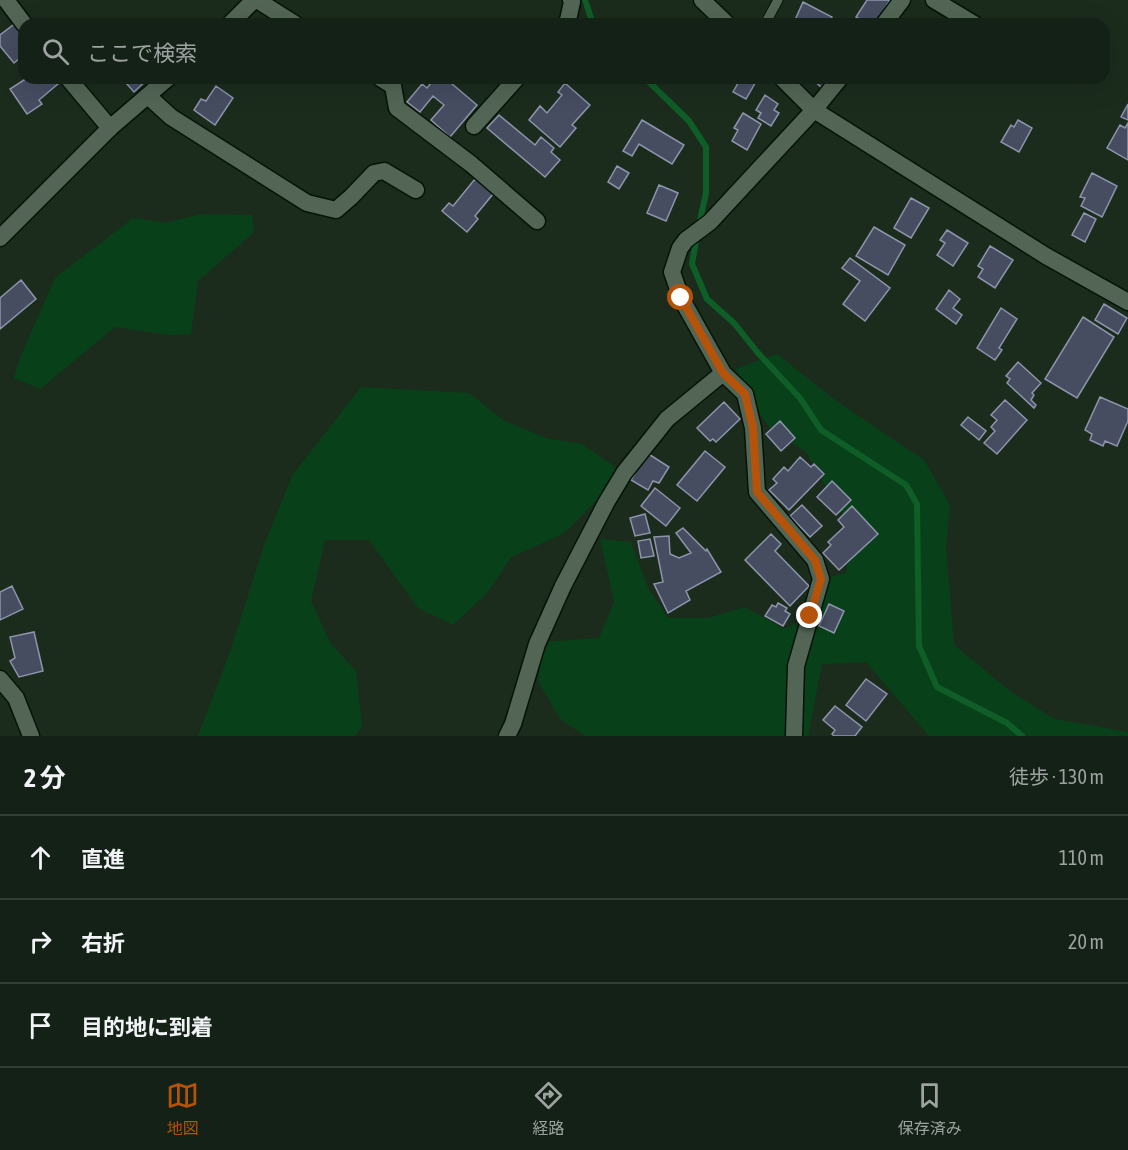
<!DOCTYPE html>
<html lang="ja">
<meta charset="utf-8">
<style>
:root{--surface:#142116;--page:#1d291f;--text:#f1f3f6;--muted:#9da3a1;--line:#333e35;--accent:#b45309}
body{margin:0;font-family:"Asap Condensed","Noto Sans JP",sans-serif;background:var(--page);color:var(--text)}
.stop{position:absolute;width:18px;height:18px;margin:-14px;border:4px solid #b45309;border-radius:50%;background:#fff}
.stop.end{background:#b45309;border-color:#fff;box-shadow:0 2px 6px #0008}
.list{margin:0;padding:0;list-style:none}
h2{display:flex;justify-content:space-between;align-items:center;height:78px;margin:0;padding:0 24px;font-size:26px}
h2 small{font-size:20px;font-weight:400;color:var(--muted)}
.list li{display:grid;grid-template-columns:39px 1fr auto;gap:18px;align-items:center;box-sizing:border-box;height:84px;padding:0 24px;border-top:2px solid var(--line)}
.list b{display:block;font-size:22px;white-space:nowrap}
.list em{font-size:20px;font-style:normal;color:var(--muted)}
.icon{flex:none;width:33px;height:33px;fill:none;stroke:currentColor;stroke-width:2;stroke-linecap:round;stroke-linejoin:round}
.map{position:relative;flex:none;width:1128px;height:736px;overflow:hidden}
.search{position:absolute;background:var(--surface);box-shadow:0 6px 24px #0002;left:18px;right:18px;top:18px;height:66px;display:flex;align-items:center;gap:15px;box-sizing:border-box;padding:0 21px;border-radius:18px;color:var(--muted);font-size:22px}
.sheet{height:330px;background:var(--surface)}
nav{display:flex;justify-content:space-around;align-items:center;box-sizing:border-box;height:84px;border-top:2px solid var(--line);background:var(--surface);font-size:16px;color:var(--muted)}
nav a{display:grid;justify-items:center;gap:3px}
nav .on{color:var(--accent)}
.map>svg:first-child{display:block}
.green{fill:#084119}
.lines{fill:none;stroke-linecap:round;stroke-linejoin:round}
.stream{stroke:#0f5d27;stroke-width:6}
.building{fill:#464d61;stroke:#8d94ac;stroke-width:1.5}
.service-casing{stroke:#041407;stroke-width:11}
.minor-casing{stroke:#041407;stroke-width:19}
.tertiary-casing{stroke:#041407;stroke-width:19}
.service{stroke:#536655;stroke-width:9}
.minor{stroke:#536655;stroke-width:16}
.tertiary{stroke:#536655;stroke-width:16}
.route{stroke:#b45309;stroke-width:8}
</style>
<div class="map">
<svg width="1128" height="736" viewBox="0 0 1128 736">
<rect width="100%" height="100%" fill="#1b2c1d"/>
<path class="green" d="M 201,214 L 252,215 L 254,232 L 198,281 L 191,334 L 170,335 L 115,327 L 40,389 L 14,378 L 20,358 L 55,278 L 133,218 L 166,223 Z
M 777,354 L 835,400 L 924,460 L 950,505 L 946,548 L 954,645 L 1010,691 L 1054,719 L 1128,732 L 1128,736 L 929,736 L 866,662 L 822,664 L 808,736 L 585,736 L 560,719 L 538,681 L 544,642 L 599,638 L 614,602 L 600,539 L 631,542 L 648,588 L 668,618 L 708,618 L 745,607 L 784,629 L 810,616 L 824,579 L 846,573 L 853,533 L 806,452 L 770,428 L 752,403 L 736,369 Z
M 361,387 L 469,393 L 503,420 L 546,438 L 582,444 L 624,473 L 563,534 L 511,557 L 487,593 L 453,625 L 418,608 L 369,540 L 325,540 L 311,601 L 331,644 L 356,671 L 362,726 L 355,736 L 198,736 L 230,652 L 264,545 L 292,476 Z"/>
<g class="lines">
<path class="stream" d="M 585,0 L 593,24
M 645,78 L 689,121 L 706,147 L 706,193 L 699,225
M 697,235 L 692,264 L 707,299 L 734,323 L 758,353 L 800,398 L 821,430 L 906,485 L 917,504 L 919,646 L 937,687 L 1007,723 L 1022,736"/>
</g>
<path class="building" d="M 867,0 L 890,0 L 875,24 L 868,24 L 856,17 Z
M 803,2 L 832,17 L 829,24 L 802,24 L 795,20 Z
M 17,22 L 24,31 L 24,55 L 14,63 L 0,46 L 0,35 Z
M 27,78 L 56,78 L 59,83 L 39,100 L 42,104 L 27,114 L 10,89 Z
M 131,78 L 149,78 L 134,92 L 126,83 Z
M 435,78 L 445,78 L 477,105 L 450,137 L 431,120 L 444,105 L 433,96 L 420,112 L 407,102 L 422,84 L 427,88 Z
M 741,78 L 758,78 L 746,99 L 733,92 Z
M 811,78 L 832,78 L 823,89 Z
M 565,83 L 590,105 L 572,125 L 576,128 L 560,147 L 529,120 L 540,106 L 547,113 L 562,95 L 558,92 Z
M 216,86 L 233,98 L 215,125 L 194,110 L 201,99 L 206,101 Z
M 765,95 L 778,104 L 774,110 L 779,113 L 771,126 L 758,118 L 761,113 L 756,110 Z
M 1128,104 L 1128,120 L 1121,117 Z
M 743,113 L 761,124 L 747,150 L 732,141 L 738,130 L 734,128 Z
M 499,115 L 535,145 L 541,137 L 554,148 L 551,152 L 560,160 L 545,177 L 487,128 Z
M 642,120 L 684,145 L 672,164 L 639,144 L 632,156 L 623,151 Z
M 1018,120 L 1032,128 L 1019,152 L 1001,142 L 1011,125 L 1014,127 Z
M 1128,123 L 1128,160 L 1107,148 L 1120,125 L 1125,128 Z
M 617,166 L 629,173 L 619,189 L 608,182 Z
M 1092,173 L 1117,186 L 1102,217 L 1081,206 L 1085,198 L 1080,197 Z
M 475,179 L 493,194 L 475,216 L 478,219 L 467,232 L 442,211 L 449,203 L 453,206 Z
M 659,185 L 678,193 L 666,221 L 647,213 Z
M 911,198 L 929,208 L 911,238 L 894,228 Z
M 1084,213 L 1096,219 L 1085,242 L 1072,235 Z
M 874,227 L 905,245 L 888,275 L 856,256 Z
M 947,230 L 968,243 L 953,266 L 937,255 L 945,243 L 940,240 Z
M 990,246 L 1013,260 L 995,288 L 978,277 L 983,269 L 978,266 Z
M 850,258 L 890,288 L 865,321 L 843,304 L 860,281 L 842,268 Z
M 21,280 L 36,299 L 0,329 L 0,298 Z
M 949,290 L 960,299 L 953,308 L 962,315 L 956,324 L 936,309 Z
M 1104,304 L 1127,318 L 1118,334 L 1095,320 Z
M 1001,308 L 1017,319 L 999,348 L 1002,350 L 995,360 L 977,348 Z
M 1083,317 L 1114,337 L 1077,398 L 1045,379 Z
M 1018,362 L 1041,383 L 1032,393 L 1034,395 L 1031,400 L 1036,405 L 1034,408 L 1007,383 L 1010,379 L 1006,376 Z
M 1100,397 L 1128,409 L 1128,421 L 1117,446 L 1105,441 L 1103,446 L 1090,440 L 1092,434 L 1085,430 Z
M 1005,400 L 1027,420 L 997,454 L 984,443 L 995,431 L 991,427 L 997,420 L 991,415 Z
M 724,402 L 740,419 L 716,442 L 713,439 L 710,441 L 697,428 Z
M 968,417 L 986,431 L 979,440 L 961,425 Z
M 780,421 L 795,438 L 781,451 L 766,434 Z
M 705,451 L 725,467 L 697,501 L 677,485 Z
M 647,453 L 669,467 L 659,483 L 653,481 L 648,490 L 631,480 Z
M 800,457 L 811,467 L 814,464 L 824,474 L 789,510 L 769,490 L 777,483 L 773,479 L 784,467 L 788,471 Z
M 832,481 L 851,500 L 836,515 L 817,497 Z
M 655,488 L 680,508 L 666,526 L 641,506 Z
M 802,505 L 822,526 L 810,537 L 790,516 Z
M 852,506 L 878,534 L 839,570 L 823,553 L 831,545 L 828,542 L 844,527 L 838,520 Z
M 645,514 L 650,533 L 635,536 L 630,518 Z
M 683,528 L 706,551 L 707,549 L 721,572 L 686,591 L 690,600 L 668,613 L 654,584 L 663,582 L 654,537 L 669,536 L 670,554 L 679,558 L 691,553 L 676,533 Z
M 771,534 L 781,544 L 775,551 L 809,586 L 790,606 L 745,560 Z
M 650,539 L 654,556 L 641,558 L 638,541 Z
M 12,586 L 23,609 L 0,620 L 0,592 Z
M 778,603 L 787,608 L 785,611 L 790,614 L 783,626 L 765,616 L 772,605 L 776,607 Z
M 829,604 L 844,611 L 834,633 L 819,626 Z
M 34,632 L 43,671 L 19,677 L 10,661 L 15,658 L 10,637 Z
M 866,679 L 887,694 L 866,721 L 846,705 Z
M 835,706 L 862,727 L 855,736 L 834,736 L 832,734 L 835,730 L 823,720 Z"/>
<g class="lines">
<defs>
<path id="service" d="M 765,24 L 778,0"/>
<path id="minor" d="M 6,0 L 24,24
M 257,0 L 295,24
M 702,0 L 727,24
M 934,0 L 974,24
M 565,24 L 568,20 L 572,2 L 571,0
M 884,24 L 902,0
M 68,78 L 110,128
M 380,78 L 393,86 L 397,108 L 471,164 L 537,221
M 782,78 L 814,110 L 1046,256 L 1128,302
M 148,96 L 171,117 L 307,203 L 336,210 L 351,197 L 374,173 L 384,171 L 416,190
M 474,126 L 517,78
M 0,679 L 16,698 L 31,736
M 507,736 L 513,724 L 537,644 L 563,586 L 606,503 L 624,473 L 667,419 L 723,373
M 794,736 L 796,666 L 821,579 L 815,560 L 757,492 L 753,428 L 745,394 L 723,373 L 681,298 L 672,272 L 680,248 L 686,240 L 710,222 L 814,110 L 840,78"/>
<path id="tertiary" d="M 230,24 L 254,0
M 0,238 L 110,128 L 168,78"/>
</defs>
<use href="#service" class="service-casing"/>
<use href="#minor" class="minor-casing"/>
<use href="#tertiary" class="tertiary-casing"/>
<use href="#service" class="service"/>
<use href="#minor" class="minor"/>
<use href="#tertiary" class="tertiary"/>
</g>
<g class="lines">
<path class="route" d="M 681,298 L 723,373 L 745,394 L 753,428 L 757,492 L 815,560 L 821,579 L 810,616"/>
</g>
</svg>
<div class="stop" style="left:681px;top:298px"></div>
<div class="stop end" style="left:810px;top:616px"></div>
<div class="search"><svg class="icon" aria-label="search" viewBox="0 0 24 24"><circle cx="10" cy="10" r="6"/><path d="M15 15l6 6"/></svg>ここで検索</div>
</div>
<section class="sheet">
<h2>2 分<small>徒歩 · 130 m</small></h2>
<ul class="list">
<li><svg class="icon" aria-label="ahead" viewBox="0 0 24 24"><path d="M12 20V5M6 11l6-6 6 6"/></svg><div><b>直進</b></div><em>110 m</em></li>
<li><svg class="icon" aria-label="right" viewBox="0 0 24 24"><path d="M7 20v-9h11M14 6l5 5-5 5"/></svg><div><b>右折</b></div><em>20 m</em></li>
<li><svg class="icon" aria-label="arrive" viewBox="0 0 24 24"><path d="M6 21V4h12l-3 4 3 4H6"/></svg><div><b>目的地に到着</b></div></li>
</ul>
</section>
<nav>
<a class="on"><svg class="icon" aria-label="map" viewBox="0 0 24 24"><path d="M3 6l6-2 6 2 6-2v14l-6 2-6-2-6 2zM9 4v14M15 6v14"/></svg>地図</a>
<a><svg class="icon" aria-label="directions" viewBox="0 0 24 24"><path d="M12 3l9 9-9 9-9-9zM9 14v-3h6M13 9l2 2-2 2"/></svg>経路</a>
<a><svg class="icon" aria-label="saved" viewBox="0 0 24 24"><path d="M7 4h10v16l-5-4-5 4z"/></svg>保存済み</a>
</nav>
